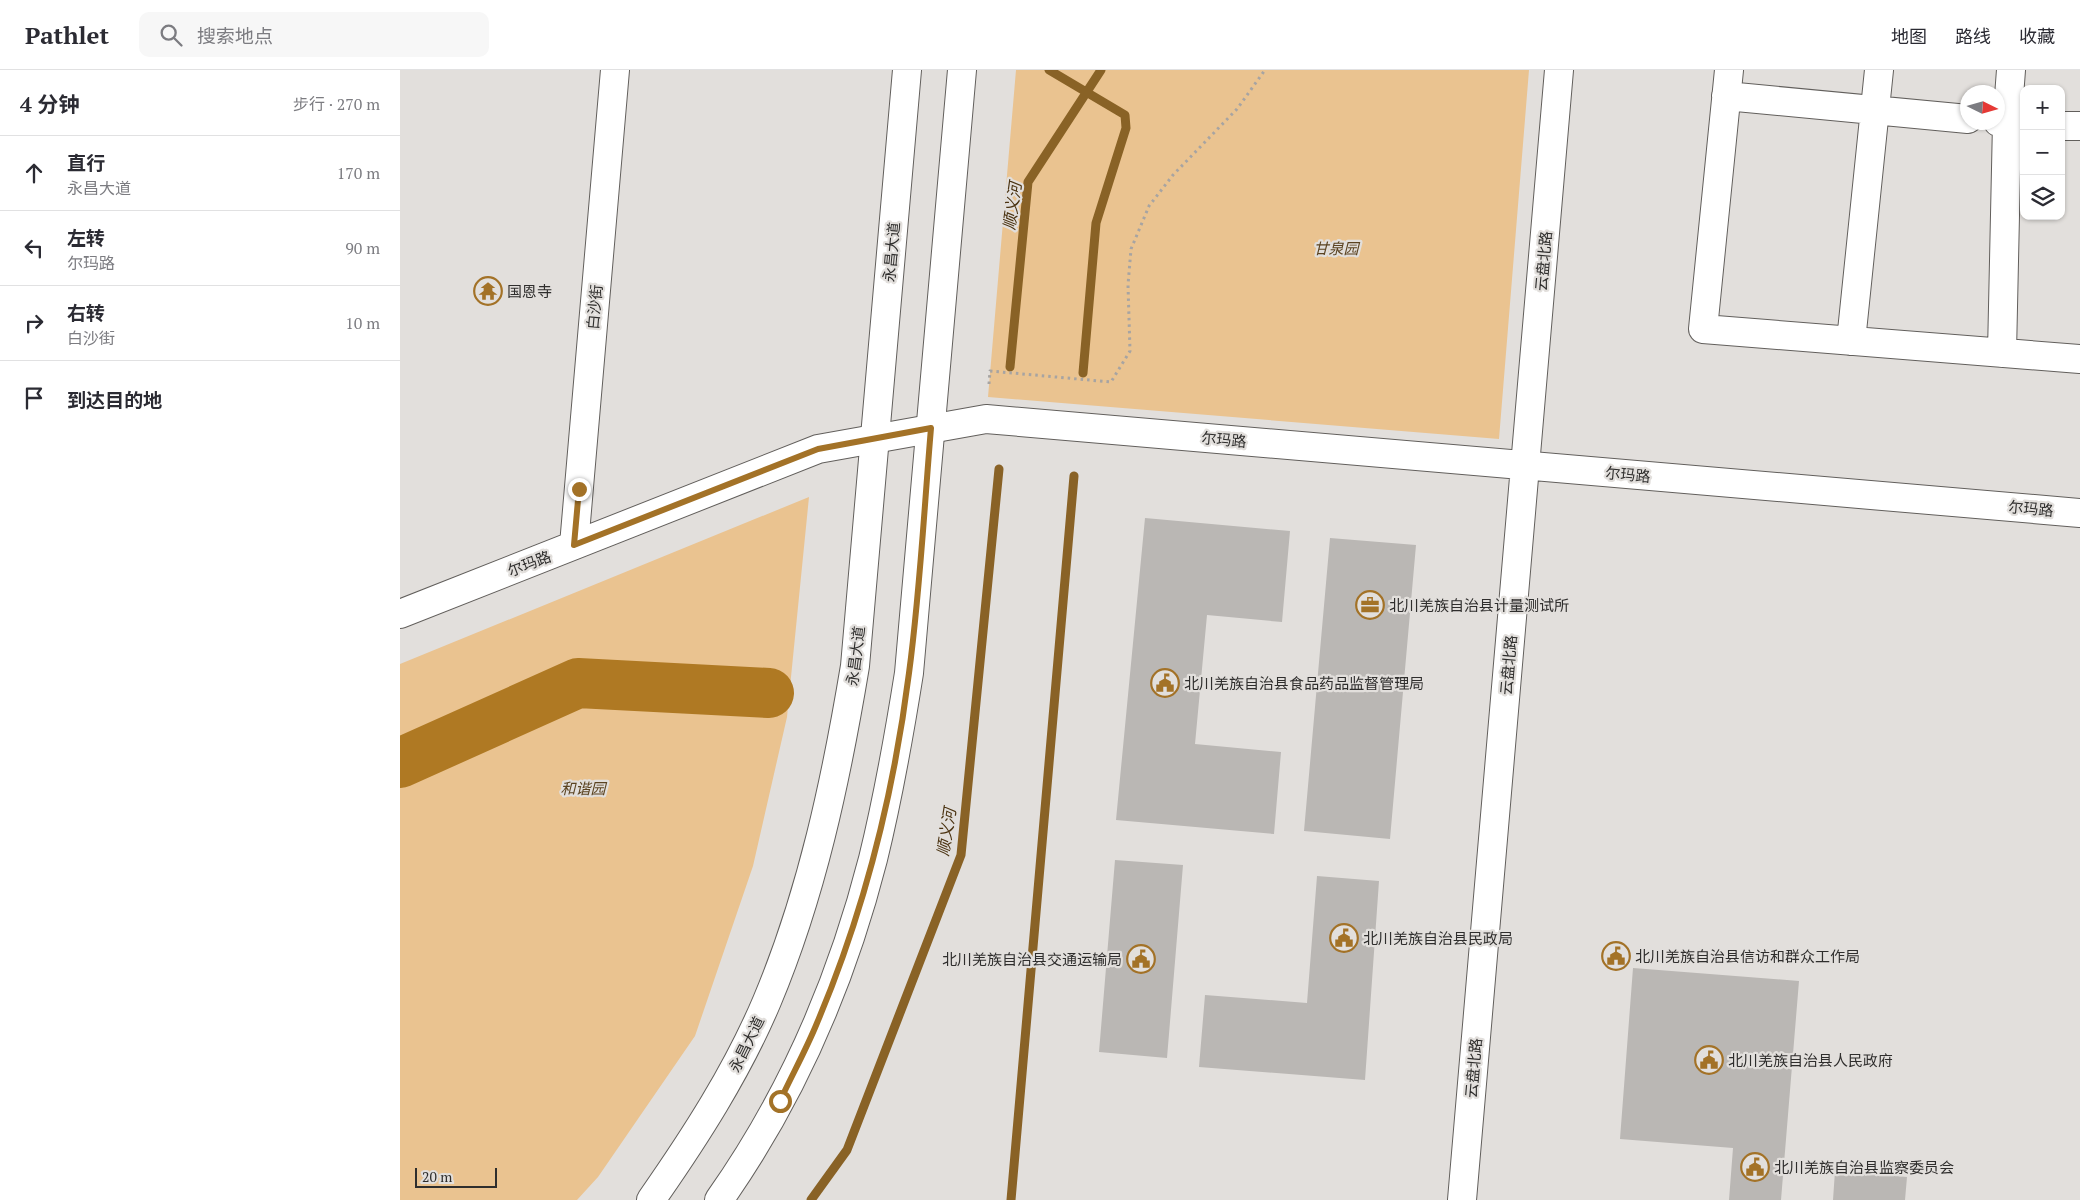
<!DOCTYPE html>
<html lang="zh">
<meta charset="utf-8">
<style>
:root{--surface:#fff;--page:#f7f7f7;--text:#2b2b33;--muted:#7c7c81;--line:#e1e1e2}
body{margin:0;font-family:"PT Serif","Noto Sans SC",serif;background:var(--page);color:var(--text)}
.controls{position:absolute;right:15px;top:15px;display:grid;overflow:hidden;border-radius:10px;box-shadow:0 1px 4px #0004}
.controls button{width:45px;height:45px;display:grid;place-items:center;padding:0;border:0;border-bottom:1px solid var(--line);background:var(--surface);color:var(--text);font:25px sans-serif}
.compass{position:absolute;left:1560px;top:15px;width:45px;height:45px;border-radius:50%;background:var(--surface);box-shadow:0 1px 4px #0004;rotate:95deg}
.scale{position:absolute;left:15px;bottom:12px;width:82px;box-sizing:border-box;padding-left:5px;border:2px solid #2f2e2d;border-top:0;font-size:14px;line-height:18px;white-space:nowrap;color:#2f2e2d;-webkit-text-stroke:4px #e2dfdc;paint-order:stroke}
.stop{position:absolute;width:15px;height:15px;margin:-11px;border:4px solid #a37227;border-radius:50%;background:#fff}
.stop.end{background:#a37227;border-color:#fff;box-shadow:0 1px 5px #0008}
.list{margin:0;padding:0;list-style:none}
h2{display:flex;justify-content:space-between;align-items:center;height:65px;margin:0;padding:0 20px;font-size:21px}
h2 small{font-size:16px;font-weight:400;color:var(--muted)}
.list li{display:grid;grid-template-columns:32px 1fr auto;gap:15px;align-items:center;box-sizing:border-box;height:75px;padding:0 20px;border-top:1px solid var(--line)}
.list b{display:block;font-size:19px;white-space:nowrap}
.list p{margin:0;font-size:16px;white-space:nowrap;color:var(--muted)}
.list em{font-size:16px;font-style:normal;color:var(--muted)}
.icon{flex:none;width:28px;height:28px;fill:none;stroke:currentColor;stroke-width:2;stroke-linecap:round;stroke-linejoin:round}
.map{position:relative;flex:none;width:1680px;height:1130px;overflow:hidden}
header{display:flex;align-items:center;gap:30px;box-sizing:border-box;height:70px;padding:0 25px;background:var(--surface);border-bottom:1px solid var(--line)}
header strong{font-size:24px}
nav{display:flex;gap:28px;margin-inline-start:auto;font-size:18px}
.search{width:350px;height:45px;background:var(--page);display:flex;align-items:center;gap:12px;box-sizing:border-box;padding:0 18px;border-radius:10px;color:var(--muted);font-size:19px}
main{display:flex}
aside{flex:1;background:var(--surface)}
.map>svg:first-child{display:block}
.green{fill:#eac390}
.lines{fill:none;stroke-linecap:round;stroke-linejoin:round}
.stream{stroke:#896226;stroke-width:9}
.river{stroke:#af7923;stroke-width:50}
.building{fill:#bab7b4}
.minor-casing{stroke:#625f5c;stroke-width:30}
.major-casing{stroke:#625f5c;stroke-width:30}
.path{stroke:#a7a4a2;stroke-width:3;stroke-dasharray:2.5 4;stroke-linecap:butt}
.minor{stroke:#fff;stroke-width:28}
.major{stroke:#fff;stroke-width:28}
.route{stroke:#a37227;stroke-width:6}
.labels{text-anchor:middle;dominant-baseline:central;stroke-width:4.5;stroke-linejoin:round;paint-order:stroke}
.park-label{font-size:15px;font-style:italic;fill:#5b4321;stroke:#e2dfdc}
.street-label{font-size:15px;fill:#2f2e2d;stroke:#e2dfdc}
.poi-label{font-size:15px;fill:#2f2e2d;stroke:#e2dfdc;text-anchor:start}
.water-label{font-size:16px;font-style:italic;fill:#4b3311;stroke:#e2dfdc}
</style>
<header>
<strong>Pathlet</strong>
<div class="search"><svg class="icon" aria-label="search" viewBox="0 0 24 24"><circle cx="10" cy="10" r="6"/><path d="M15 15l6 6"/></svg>搜索地点</div>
<nav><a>地图</a><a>路线</a><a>收藏</a></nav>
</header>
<main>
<aside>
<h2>4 分钟<small>步行 · 270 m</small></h2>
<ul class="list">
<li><svg class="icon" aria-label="ahead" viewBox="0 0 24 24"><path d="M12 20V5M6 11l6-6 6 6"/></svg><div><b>直行</b><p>永昌大道</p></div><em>170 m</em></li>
<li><svg class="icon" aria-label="left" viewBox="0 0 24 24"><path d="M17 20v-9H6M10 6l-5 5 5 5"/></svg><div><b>左转</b><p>尔玛路</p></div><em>90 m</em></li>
<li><svg class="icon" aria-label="right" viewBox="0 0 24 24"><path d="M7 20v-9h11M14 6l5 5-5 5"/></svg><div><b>右转</b><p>白沙街</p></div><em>10 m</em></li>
<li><svg class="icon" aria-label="arrive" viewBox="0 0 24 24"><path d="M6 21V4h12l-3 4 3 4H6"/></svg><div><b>到达目的地</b></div></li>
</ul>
</aside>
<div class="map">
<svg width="1680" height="1130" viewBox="0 0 1680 1130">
<rect width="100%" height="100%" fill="#e2dfdc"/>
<path class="green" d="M 616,0 L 1129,0 L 1099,369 L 588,327 Z
M 409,427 L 387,647 L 353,796 L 295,966 L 198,1107 L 177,1130 L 0,1130 L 0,594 Z"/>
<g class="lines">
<path class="stream" d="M 649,0 L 725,45 L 726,58 L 696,153 L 683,303
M 610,297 L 628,112 L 701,0
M 411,1130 L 447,1080 L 561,785 L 599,399
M 611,1130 L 674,406"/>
<path class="river" d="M 0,693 L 178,613 L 369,623"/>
</g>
<path class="building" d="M 745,448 L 890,461 L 882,552 L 807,545 L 795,674 L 881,682 L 874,764 L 716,750 Z
M 930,468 L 1016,475 L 990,769 L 904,761 Z
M 715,790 L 783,795 L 767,988 L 699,982 Z
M 917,806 L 979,811 L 965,1010 L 799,997 L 805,925 L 907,933 Z
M 1233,898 L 1399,911 L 1381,1130 L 1329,1130 L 1333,1078 L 1220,1069 Z
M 1435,1101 L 1507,1107 L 1505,1130 L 1433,1130 Z"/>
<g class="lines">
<defs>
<path id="minor" d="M 1329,0 L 1303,259 L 1680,289
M 1611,0 L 1607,53 L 1624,54
M 1326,26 L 1568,49
M 1598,52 L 1607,53 L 1602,283
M 1661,56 L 1680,56
M 1451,271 L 1479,0
M 174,475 L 215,0
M 0,544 L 418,379 L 586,349 L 1680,443
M 1062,1130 L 1159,0"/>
<path id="major" d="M 251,1130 C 295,1067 337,1002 367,931 C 412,824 436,710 455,596 L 507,0
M 319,1130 C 391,1028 442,910 473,789 C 488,728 499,666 509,603 L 562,0"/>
</defs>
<use href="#minor" class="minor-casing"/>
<use href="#major" class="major-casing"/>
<path class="path" d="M 589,314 L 590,301 L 711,312 L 730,281 L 728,215 L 731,179 L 749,136 L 773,105 L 837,39 L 865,0"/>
<use href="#minor" class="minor"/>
<use href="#major" class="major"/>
</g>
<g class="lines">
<path class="route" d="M 179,419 L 174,475 L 418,379 L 531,358 C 524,440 520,522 509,603 C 494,722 464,842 417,953 C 406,980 392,1005 380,1031"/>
</g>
<defs>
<symbol id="temple-ring" viewBox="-11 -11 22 22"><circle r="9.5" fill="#e2dfdc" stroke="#a37227" stroke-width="1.5"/><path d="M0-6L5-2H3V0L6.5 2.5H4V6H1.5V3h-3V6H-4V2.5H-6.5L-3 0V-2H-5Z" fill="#a37227"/></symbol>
<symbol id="office-ring" viewBox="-11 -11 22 22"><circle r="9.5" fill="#e2dfdc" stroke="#a37227" stroke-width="1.5"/><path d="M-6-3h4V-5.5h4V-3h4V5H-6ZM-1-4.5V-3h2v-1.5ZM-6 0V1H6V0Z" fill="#a37227"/></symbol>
<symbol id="civic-ring" viewBox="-11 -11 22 22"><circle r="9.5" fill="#e2dfdc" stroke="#a37227" stroke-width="1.5"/><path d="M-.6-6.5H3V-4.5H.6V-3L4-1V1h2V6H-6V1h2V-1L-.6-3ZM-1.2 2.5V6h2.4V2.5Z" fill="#a37227"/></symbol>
</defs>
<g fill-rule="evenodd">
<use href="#temple-ring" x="72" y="205" width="32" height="32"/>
<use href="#office-ring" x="954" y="519" width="32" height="32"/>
<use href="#civic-ring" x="749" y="597" width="32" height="32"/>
<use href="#civic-ring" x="928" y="852" width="32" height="32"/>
<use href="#civic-ring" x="1200" y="870" width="32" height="32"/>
<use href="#civic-ring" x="725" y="873" width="32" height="32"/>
<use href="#civic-ring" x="1293" y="974" width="32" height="32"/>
<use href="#civic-ring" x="1339" y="1081" width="32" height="32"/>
</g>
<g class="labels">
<g class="park-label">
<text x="936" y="178">甘泉园</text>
<text x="183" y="718">和谐园</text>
</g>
<g class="street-label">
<text transform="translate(491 182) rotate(-85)">永昌大道</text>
<text transform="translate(1143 191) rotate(-85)">云盘北路</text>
<text transform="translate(194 237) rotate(-85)">白沙街</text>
<text transform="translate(824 369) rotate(5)">尔玛路</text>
<text transform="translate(1228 404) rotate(5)">尔玛路</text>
<text transform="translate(1631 438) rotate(5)">尔玛路</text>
<text transform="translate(129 493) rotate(-21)">尔玛路</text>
<text transform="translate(455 586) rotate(-83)">永昌大道</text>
<text transform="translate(1108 595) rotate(-85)">云盘北路</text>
<text transform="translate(346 974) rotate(-64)">永昌大道</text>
<text transform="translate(1073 998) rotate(-85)">云盘北路</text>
</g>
<g class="poi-label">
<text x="107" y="221">国恩寺</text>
<text x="989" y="535">北川羌族自治县计量测试所</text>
<text x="784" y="613">北川羌族自治县食品药品监督管理局</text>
<text x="963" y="868">北川羌族自治县民政局</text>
<text x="1235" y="886">北川羌族自治县信访和群众工作局</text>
<text x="722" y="889" text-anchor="end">北川羌族自治县交通运输局</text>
<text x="1328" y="990">北川羌族自治县人民政府</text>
<text x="1374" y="1097">北川羌族自治县监察委员会</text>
</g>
<g class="water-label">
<text transform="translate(612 136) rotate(-82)">顺义河</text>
<text transform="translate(546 762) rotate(-81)">顺义河</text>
</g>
</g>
</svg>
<div class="controls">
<button>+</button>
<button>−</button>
<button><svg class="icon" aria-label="layers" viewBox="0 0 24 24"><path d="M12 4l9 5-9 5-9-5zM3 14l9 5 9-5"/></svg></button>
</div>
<svg class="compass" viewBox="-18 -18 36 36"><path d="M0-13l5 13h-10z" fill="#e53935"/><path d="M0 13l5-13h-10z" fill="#7c7c81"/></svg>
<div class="scale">20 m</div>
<div class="stop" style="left:380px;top:1031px"></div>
<div class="stop end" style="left:179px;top:419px"></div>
</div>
</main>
